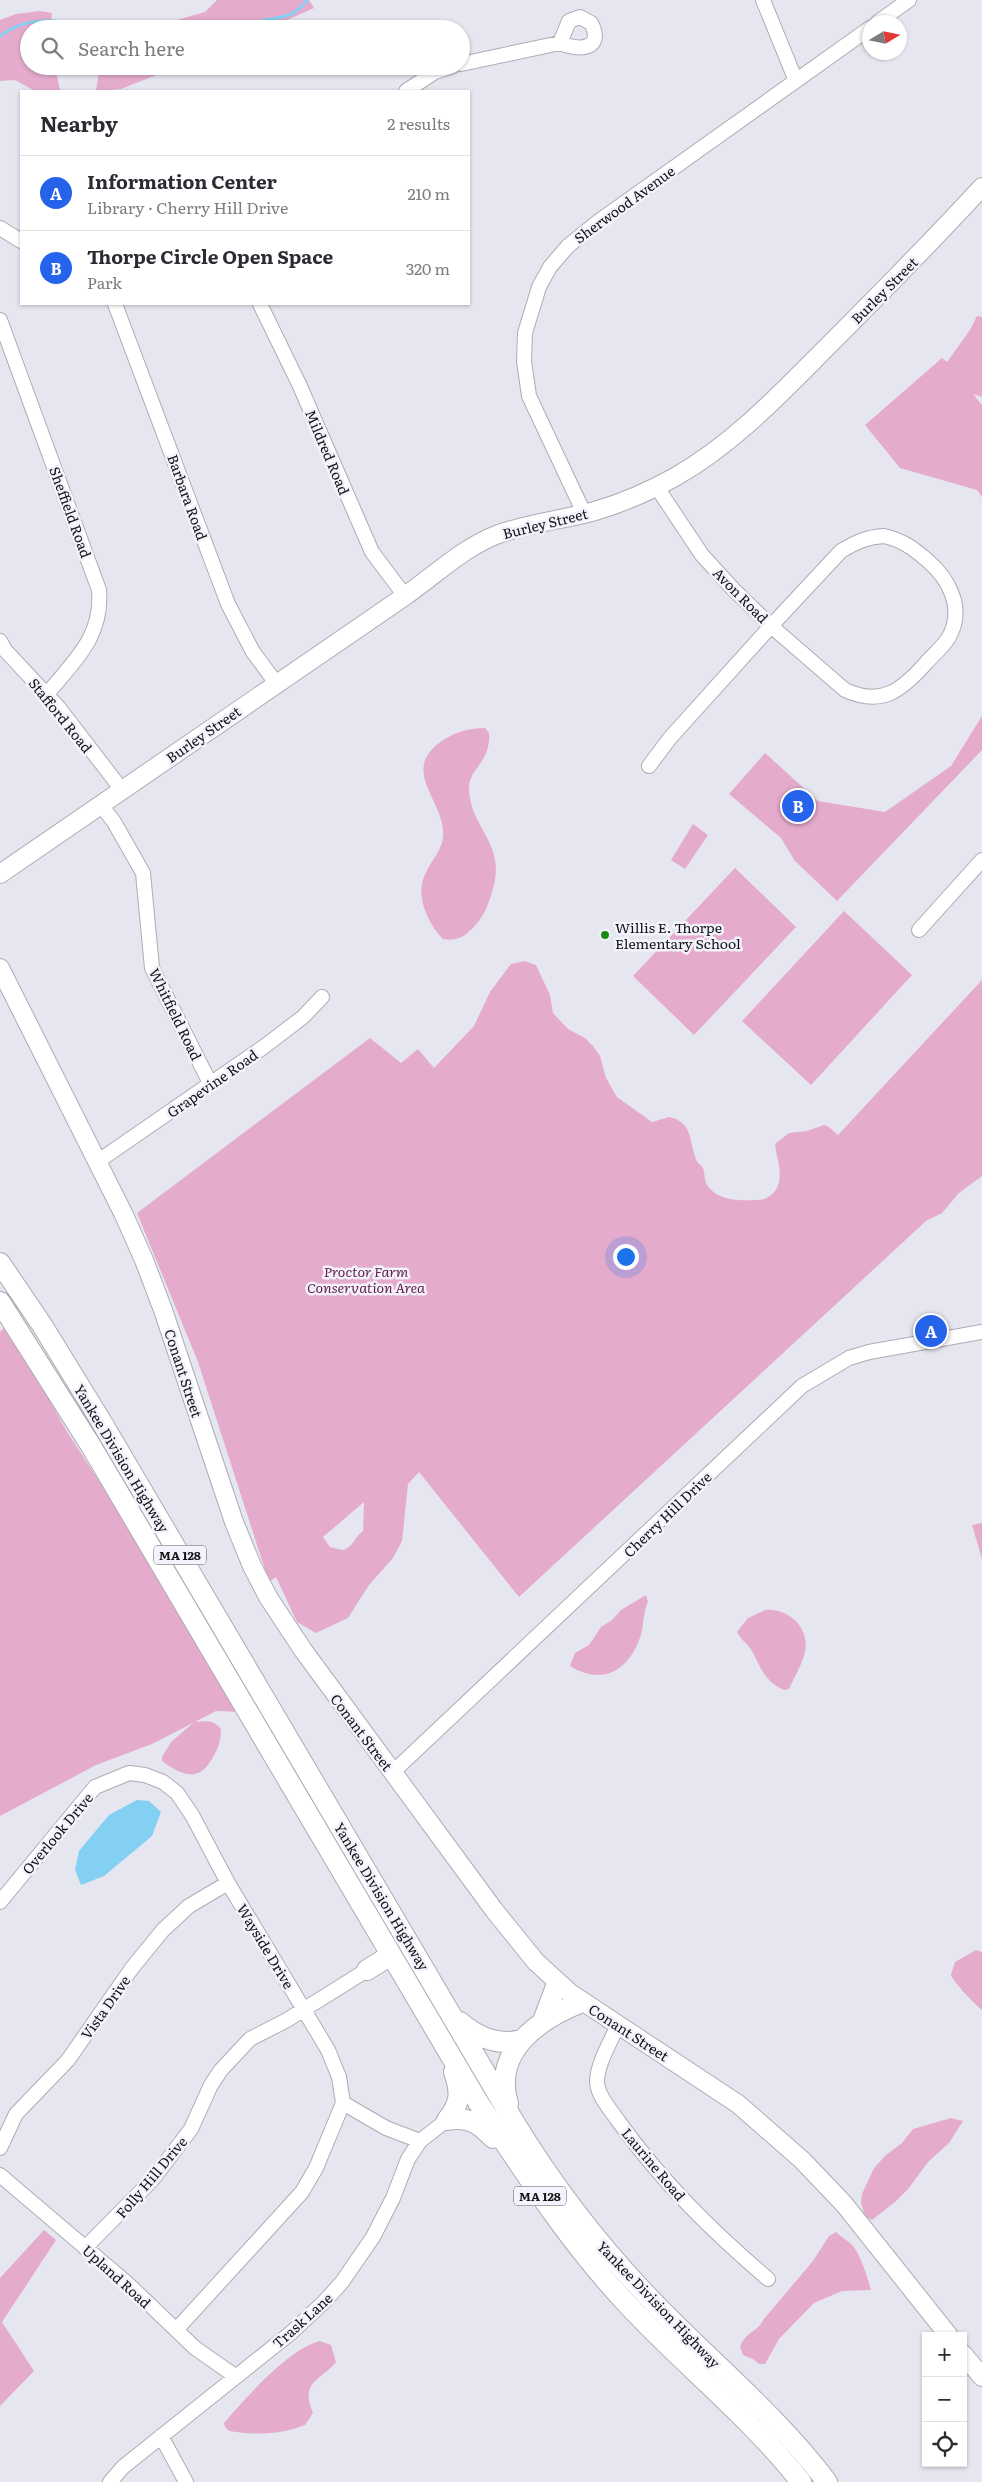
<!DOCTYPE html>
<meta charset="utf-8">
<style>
:root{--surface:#fff;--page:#f7f7f7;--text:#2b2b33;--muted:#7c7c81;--line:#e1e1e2;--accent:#2563eb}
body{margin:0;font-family:Literata,serif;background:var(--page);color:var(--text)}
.controls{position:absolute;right:15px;bottom:15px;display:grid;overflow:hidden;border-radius:0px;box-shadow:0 1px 4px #0004}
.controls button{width:45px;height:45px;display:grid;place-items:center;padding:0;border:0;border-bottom:1px solid var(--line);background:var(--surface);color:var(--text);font:25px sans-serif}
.compass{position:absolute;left:862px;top:15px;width:45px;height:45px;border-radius:50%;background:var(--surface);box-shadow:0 1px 4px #0004;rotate:80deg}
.you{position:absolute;left:625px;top:1256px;width:18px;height:18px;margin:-12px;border:4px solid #fff;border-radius:50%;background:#1a73e8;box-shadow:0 0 0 8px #1a73e833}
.badge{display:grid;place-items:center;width:32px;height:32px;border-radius:50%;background:var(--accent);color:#fff;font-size:16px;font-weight:700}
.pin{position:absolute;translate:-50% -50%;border:2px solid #fff;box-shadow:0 1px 5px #0006}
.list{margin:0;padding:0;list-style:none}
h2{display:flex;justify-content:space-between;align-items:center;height:65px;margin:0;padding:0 20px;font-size:21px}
h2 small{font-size:16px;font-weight:400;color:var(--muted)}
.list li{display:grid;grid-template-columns:32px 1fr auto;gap:15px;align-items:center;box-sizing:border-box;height:75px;padding:0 20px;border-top:1px solid var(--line)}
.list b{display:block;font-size:19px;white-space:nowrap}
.list p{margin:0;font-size:16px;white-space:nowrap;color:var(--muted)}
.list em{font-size:16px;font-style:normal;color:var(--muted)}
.icon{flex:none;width:28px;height:28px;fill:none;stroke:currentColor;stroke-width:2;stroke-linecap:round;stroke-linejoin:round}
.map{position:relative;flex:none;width:982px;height:2482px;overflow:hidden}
.search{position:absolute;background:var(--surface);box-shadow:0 1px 4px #0004;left:20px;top:20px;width:450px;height:55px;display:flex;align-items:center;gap:12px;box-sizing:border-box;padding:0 18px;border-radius:28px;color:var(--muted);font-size:19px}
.panel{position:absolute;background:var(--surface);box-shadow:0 1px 4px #0004;left:20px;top:90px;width:450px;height:215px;border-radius:0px}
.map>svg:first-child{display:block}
.green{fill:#e5abcd;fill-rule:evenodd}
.water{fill:#83d0f3}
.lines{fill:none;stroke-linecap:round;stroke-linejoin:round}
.stream{stroke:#83d0f3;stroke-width:3}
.minor-casing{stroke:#acacb5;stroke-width:16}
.major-casing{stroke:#acacb5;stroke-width:20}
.highway-casing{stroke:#acacb5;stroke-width:22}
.minor{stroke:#fff;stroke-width:14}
.major{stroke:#fff;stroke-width:18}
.highway{stroke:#fff;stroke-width:20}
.poi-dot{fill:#1b8b0d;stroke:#f3f3fd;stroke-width:2}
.labels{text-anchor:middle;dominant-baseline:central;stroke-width:5;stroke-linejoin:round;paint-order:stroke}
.shield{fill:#f3f3fd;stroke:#56565b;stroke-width:1}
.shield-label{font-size:12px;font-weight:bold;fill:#131316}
.street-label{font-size:14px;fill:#131316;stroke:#f3f3fd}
.poi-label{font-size:14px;fill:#131316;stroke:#f3f3fd;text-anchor:start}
.park-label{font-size:14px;font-style:italic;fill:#651b4d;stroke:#f3f3fd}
</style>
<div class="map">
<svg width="982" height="2482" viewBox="0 0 982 2482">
<rect width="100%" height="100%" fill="#e6e6f0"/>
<path class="green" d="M 217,0 L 309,0 L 314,8 L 267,29 L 107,29 L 107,27 L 163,24 L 205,12 Z
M 40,11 L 52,13 L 50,29 L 29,29 L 29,66 L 55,66 L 60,91 L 35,91 L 15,80 L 0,81 L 0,20 L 16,14 Z
M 100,66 L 179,66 L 121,89 L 96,91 Z
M 977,316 L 982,317 L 982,397 L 973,394 L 982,405 L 982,497 L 977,490 L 900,468 L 865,425 L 942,358 L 947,362 L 970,330 Z
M 982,716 L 982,750 L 837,901 L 795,861 L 781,838 L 729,794 L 765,753 L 818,801 L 885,812 L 951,766 Z
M 485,728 L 489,733 C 491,763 469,768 469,788 C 470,830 508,843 492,892 C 489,902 485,914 478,922 C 468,934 460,942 443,939 C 429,925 417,899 423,880 C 427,865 441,853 443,838 C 447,803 400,773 439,743 C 452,733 468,728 485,728 Z
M 693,824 L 708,835 L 685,869 L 671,860 Z
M 735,868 L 796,927 L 694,1035 L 633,976 Z
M 844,911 L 912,975 L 811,1085 L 742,1021 Z
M 525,961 L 536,965 L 550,995 L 553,1013 L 568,1029 L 585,1038 L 593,1046 L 600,1056 L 606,1078 L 617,1097 L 652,1122 L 669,1117 C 693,1122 689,1141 696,1159 C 697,1163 701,1165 703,1168 C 705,1173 704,1178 706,1183 C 715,1201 740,1201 758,1200 C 768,1200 777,1192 779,1182 C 782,1168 776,1157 775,1144 L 789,1133 L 807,1131 L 824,1125 L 829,1127 L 838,1135 L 982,980 L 982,1176 L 959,1193 L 942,1213 L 926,1221 L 519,1597 L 419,1472 L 408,1484 L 402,1541 L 393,1558 L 369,1585 L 348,1618 L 316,1633 L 297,1622 L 276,1577 L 269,1582 L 198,1362 L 137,1213 L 370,1038 L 401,1063 L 418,1049 L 434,1068 L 474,1026 L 490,992 L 511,964 ZM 364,1502 L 363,1531 C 354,1537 354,1547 343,1550 L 330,1547 L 323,1537 Z
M 7,1324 L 66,1430 L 150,1560 L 241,1712 L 216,1711 L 195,1722 C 205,1721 213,1719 221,1729 C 221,1741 218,1749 212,1759 C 198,1783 181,1775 162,1761 L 162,1757 L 171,1742 L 193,1723 L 152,1744 L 96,1765 L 0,1816 L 0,1332 Z
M 982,1523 L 982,1559 L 972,1525 Z
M 646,1595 L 648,1602 C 643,1612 644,1624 641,1635 C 629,1671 603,1686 570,1666 L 575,1653 L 589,1645 L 601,1627 L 612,1620 L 621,1610 Z
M 765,1610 C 789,1608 810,1628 805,1652 C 802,1665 794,1677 789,1689 L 784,1690 C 765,1682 761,1668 752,1651 C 748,1644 741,1640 737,1632 L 748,1618 Z
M 976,1950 L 982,1952 L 982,2010 C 975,2004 953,1982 951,1975 L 955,1962 Z
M 951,2118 L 963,2121 L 949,2143 L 928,2162 L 909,2188 L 895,2202 L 872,2220 L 865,2216 L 861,2203 L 862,2194 L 874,2168 L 886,2155 L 902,2143 L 913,2129 Z
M 44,2230 L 56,2240 L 2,2322 L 34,2371 L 0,2406 L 0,2278 Z
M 836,2232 C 841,2237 847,2240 852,2245 C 860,2253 868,2278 871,2290 L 842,2291 L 814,2303 L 779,2339 L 765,2364 L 759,2364 L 753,2359 L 743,2355 L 740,2347 C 745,2332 759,2331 763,2320 L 813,2261 L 829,2236 Z
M 320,2341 L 331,2345 L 336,2362 C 322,2380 299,2381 313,2413 L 305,2425 C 279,2435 256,2435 229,2431 L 225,2427 L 224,2423 C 247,2397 287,2350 320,2341 Z"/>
<path class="water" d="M 137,1800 L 149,1801 L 161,1812 L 152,1836 L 104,1876 L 81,1885 L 75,1870 L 79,1851 L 109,1815 Z"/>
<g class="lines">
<path class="stream" d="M 238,29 C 245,26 253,23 261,21 C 279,17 295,18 307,0
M 0,36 C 28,15 60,19 92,29"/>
<defs>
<path id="minor" d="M 763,0 L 796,81
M 878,22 L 909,0
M 461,64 L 560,43 C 578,51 605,50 591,23 L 580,17 L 569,21 L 560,43
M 406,91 L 435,72 L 453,66
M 0,228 L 21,241
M 115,304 L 228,604 L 253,652 L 276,683
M 260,304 L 299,384 L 372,552 L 405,596
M 0,320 L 99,590 C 103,637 74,661 47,694
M 584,513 L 529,396 L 524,361 L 525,333 L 539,287 L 550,267 L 568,246 L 599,221 L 870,28
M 884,536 C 902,540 913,548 927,560 C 949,579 965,608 949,637 C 944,646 933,655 926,663 C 902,690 882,707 845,690 L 771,626 L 841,551 C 856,542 867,537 884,536 Z
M 0,641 L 5,650 L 59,708 L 122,790
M 649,766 L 670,738 L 771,626 L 733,589 L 702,555 L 656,486
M 101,805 L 114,822 L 143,873 L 152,968 L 210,1083
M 919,930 L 982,860
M 97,1162 L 265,1046 L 303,1017 L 322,997
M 393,1772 L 802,1386 L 849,1358 L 869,1352 L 982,1332
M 0,1902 L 95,1787 L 129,1773 L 145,1775 L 163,1782 L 177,1793 L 192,1815 L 228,1883 L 328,2050 L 339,2077 L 343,2103 L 386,2128 L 420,2141
M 618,2025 C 611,2041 597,2064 597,2082 C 598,2097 611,2110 619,2122 C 662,2182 712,2231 768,2279
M 0,2148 L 16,2114 L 68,2060 L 132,1968 L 163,1930 L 189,1906 L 228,1883
M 0,2175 L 127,2283 L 195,2348 L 235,2376
M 85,2248 L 153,2179 L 191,2129 L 211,2085 L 221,2070 L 250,2039 L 287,2020 L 367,1970
M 176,2330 L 302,2192 L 316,2168 L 343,2103
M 161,2436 L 186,2482
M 110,2482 L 123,2467 L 292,2332 L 324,2302 L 342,2282 L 373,2237 L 393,2198 L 408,2159 L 420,2141 L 447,2120"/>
<path id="major" d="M 0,874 L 405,596 C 435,575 463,548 496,535 C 528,523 563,520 595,511 C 622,503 650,491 675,477 C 736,442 783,391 832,342 C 883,291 933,240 982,187
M 0,968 L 124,1215 L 144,1260 L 163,1310 L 234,1522 L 252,1566 L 268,1597 L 303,1650 L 494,1910 L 536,1962 L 570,1993 L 738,2104 L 802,2160 L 844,2204 L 949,2336
M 963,2354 L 982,2377"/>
<path id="highway" d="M 0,1263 L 42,1325 L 101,1421 L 513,2120 C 560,2198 615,2266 680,2329 C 731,2379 784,2425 827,2482
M 0,1302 L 91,1446 L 478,2102 C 525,2173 570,2244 629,2306 C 685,2366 750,2417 801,2482
M 367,1970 L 391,1955
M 543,2021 L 557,1984
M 460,2022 C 478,2038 498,2046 522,2040
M 508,2104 C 492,2051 539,2019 582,2002
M 447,2120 C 468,2116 479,2123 493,2138
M 447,2120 C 461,2103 461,2092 454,2072"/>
</defs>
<use href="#minor" class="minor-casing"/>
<use href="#major" class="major-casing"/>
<use href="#highway" class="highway-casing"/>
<use href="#minor" class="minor"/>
<use href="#major" class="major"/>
<use href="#highway" class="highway"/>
</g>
<circle class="poi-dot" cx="605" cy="935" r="5"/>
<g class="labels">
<g class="shield">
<rect x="154" y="1545.5" width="52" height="19" rx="4"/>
<rect x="514" y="2186.5" width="52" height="19" rx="4"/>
</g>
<g class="shield-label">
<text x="180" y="1555">MA 128</text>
<text x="540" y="2196">MA 128</text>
</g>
<g class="street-label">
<text transform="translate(624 204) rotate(-36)">Sherwood Avenue</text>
<text transform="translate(884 290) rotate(-45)">Burley Street</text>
<text transform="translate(328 452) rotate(67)">Mildred Road</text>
<text transform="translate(188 497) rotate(70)">Barbara Road</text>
<text transform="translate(71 512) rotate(70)">Sheffield Road</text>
<text transform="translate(545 523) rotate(-14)">Burley Street</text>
<text transform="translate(741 595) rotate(45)">Avon Road</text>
<text transform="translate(61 715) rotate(51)">Stafford Road</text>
<text transform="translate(203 734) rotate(-35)">Burley Street</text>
<text transform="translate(176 1014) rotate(64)">Whitfield Road</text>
<text transform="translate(212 1083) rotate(-35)">Grapevine Road</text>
<text transform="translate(184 1373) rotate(72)">Conant Street</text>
<text transform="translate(122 1458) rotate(59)">Yankee Division Highway</text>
<text transform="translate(667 1514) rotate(-44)">Cherry Hill Drive</text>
<text transform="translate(362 1732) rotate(53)">Conant Street</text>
<text transform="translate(57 1833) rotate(-50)">Overlook Drive</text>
<text transform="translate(382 1896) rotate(59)">Yankee Division Highway</text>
<text transform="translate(266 1946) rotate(59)">Wayside Drive</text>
<text transform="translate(105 2007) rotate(-55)">Vista Drive</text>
<text transform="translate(629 2032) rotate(33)">Conant Street</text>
<text transform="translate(654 2164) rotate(50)">Laurine Road</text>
<text transform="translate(151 2177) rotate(-50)">Folly Hill Drive</text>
<text transform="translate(117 2276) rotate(42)">Upland Road</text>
<text transform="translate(659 2304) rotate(46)">Yankee Division Highway</text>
<text transform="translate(302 2320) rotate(-42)">Trask Lane</text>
</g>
<g class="poi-label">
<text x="615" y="927">Willis E. Thorpe<tspan x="615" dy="16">Elementary School</tspan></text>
</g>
<g class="park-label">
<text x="366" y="1271">Proctor Farm<tspan x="366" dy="16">Conservation Area</tspan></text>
</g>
</g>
</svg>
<div class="controls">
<button>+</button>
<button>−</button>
<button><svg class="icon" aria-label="locate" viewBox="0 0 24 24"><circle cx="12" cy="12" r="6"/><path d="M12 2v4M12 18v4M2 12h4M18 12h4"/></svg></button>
</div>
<svg class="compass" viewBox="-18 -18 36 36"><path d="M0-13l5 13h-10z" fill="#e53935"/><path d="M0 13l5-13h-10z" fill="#7c7c81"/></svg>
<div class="you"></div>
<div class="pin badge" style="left:931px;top:1331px">A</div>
<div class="pin badge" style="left:798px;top:806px">B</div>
<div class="search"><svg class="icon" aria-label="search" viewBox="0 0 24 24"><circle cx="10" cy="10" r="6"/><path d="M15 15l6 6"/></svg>Search here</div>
<section class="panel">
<h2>Nearby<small>2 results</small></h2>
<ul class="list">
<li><span class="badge">A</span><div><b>Information Center</b><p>Library · Cherry Hill Drive</p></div><em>210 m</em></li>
<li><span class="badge">B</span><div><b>Thorpe Circle Open Space</b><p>Park</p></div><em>320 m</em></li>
</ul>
</section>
</div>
